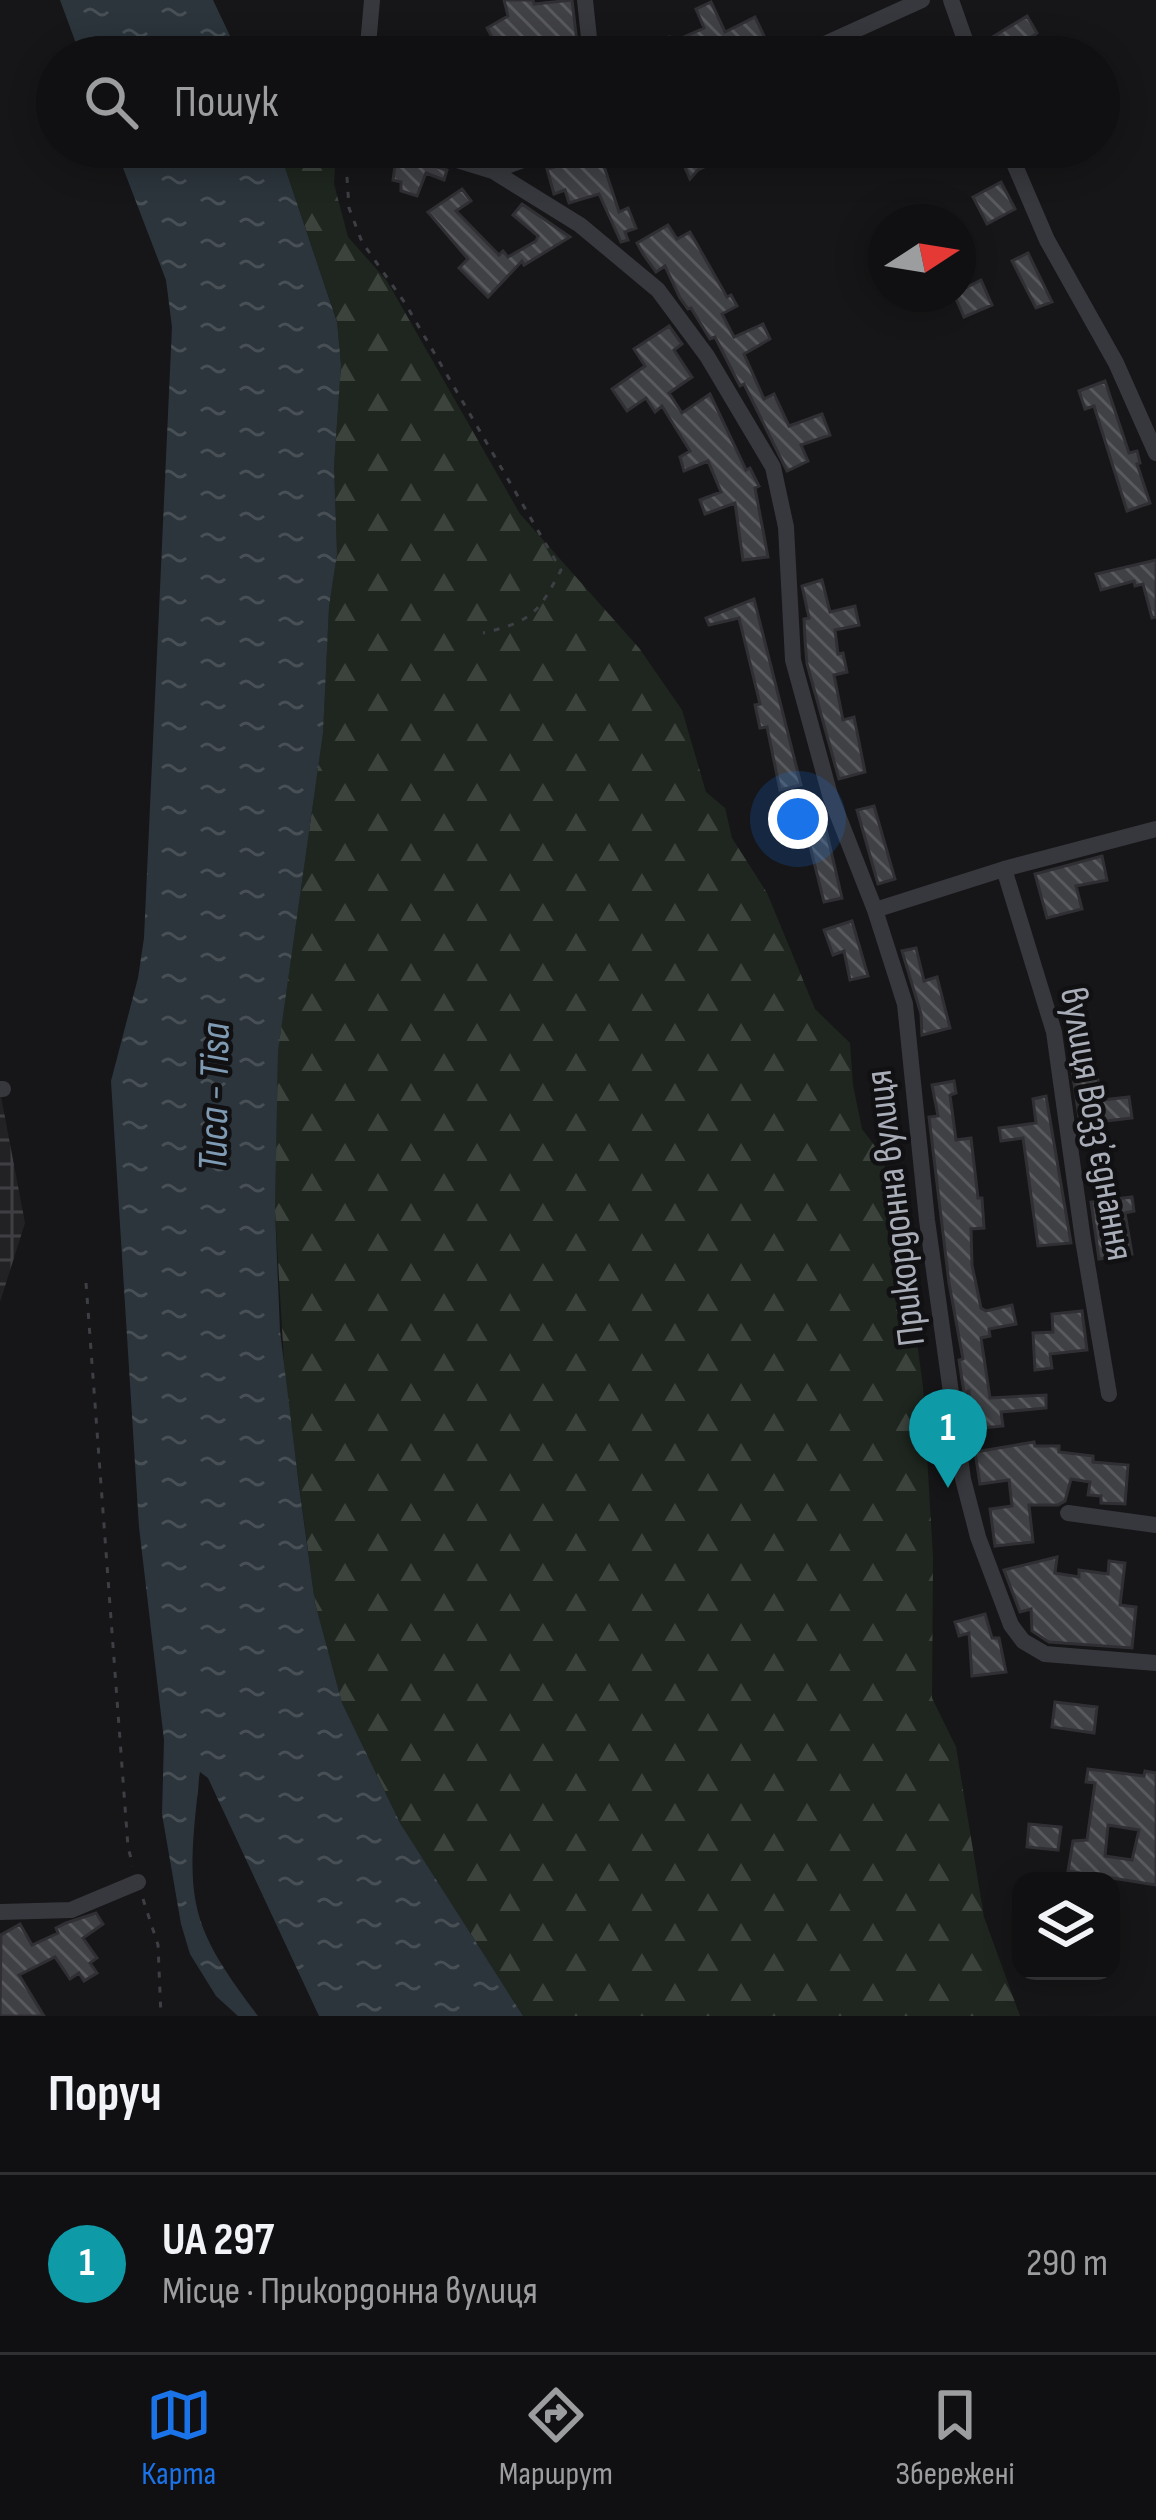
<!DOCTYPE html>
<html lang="uk">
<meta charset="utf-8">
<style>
:root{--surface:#101012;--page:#1e1e20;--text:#f1f3f6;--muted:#9c9d9f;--line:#303032;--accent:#1a73e8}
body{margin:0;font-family:"Sofia Sans Condensed",sans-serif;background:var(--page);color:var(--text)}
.controls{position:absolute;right:36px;bottom:36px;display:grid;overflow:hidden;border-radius:24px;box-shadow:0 6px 30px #0003}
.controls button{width:108px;height:108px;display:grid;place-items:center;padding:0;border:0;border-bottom:3px solid var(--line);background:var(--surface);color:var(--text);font:60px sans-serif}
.compass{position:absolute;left:868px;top:204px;width:108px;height:108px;border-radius:50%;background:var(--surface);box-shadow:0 6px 30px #0003;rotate:78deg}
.you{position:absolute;left:798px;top:819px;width:42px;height:42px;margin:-30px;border:9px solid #fff;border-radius:50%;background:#1a73e8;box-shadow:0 0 0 18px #1a73e833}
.badge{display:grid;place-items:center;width:78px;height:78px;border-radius:50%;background:var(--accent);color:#fff;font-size:39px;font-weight:700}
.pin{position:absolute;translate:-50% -99px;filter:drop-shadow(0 3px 6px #0008)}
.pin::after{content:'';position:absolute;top:63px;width:42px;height:36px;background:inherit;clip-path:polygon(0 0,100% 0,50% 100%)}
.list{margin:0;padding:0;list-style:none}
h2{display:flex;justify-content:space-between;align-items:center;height:156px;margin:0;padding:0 48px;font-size:51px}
h2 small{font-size:39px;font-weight:400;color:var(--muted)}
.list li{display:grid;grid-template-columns:78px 1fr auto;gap:36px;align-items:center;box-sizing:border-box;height:180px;padding:0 48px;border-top:3px solid var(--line)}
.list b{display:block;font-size:45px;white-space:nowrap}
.list p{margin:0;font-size:39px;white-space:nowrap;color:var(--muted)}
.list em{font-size:39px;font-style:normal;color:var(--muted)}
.icon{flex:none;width:66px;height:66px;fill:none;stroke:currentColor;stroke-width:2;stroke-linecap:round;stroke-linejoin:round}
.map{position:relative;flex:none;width:1156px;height:2016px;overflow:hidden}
.search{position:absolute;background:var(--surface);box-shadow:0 6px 30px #0003;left:36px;right:36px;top:36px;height:132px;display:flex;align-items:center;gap:30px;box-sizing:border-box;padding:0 42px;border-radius:66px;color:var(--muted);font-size:45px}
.sheet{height:336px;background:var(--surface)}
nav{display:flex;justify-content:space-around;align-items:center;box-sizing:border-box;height:168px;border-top:3px solid var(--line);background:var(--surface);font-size:33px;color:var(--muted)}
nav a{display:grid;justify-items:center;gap:6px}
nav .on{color:var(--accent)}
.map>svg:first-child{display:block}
.industrial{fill:url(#industrial-grid)}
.forest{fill:url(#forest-firs)}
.water{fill:url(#water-ripples)}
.building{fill:url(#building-back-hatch);stroke:#303034;stroke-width:3;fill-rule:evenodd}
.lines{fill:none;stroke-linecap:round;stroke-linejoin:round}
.path{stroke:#3d3f44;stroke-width:3;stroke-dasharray:6 9;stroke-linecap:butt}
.minor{stroke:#37383d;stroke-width:16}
.labels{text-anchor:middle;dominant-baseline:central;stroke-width:9;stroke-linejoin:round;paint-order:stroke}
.street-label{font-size:39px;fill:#a8adb8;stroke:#111113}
.water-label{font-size:42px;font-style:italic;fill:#7f9bb3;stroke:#111113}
</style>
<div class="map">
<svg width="1156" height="2016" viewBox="0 0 1156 2016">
<defs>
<pattern id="industrial-grid" width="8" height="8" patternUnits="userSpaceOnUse" patternTransform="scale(3)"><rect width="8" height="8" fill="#222225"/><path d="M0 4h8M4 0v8" fill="none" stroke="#3f3f43"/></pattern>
<pattern id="forest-firs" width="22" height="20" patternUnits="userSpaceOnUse" patternTransform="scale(3)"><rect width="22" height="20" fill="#1e261f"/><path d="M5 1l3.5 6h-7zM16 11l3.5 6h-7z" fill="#3c433d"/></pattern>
<pattern id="water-ripples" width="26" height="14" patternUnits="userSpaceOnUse" patternTransform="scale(3)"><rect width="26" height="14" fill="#2c353c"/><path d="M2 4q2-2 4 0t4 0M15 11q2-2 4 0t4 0" fill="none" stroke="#485056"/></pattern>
<pattern id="building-back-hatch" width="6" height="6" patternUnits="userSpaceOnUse" patternTransform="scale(3)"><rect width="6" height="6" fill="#404145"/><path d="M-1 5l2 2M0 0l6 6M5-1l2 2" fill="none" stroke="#595a5e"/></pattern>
</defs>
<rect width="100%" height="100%" fill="#161618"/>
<path class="industrial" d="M 0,1091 L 25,1223 L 0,1302 Z"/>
<path class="forest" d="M 278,147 L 336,147 L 334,184 L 348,237 L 387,281 L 520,514 L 639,648 L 682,710 L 706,792 L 725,808 L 732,838 L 767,893 L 815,1009 L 850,1043 L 853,1085 L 862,1129 L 881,1154 L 897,1211 L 911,1297 L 923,1387 L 933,1557 L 932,1698 L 956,1747 L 984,1917 L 1020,2016 L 523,2016 L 400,1823 L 342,1703 L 315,1603 L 285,1378 L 275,1211 L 278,1050 L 323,733 L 329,607 L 337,554 L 334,466 L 341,365 L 337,321 Z"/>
<path class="water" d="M 60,0 L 213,0 L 240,57 L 81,57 Z
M 115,147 L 278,147 L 337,322 L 341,365 L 334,466 L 337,554 L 329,607 L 323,733 L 278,1051 L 275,1211 L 280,1331 L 299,1486 L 315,1603 L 342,1703 L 400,1823 L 523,2016 L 319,2016 L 208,1778 L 200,1772 C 198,1780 199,1790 197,1799 C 185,1906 194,1931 258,2016 L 238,2016 L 216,1996 L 190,1954 L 181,1924 L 162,1814 L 164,1740 L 139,1527 L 111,1081 L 138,978 L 144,938 L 172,327 L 166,280 Z"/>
<path class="building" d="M 504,0 L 533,0 L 534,4 L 572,0 L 578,51 L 543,57 L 471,57 L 471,50 L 497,46 L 487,28 L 508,16 Z
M 711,2 L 725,32 L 755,17 L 768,44 L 741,57 L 639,57 L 652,51 L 649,44 L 669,37 L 670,43 L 704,28 L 696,9 Z
M 1027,16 L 1037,33 L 1017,48 L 989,57 L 981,44 Z
M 398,147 L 403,147 L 410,159 L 447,170 L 444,180 L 426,173 L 417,196 L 401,191 L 401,182 L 393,180 L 395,166 L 391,161 Z
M 591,147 L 647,147 L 650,162 L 632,166 L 629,156 L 603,163 L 619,212 L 628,208 L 636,228 L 625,232 L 628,240 L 621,242 L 599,194 L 569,203 L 565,190 L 554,194 L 547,169 L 581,159 L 578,151 Z
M 676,147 L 710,147 L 716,161 L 698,170 L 690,179 Z
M 1001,182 L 1015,209 L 987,224 L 973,197 Z
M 462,189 L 471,201 L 456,211 L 499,255 L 503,251 L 508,257 L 536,241 L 538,236 L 513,215 L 522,204 L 570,237 L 524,265 L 522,261 L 488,297 L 459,268 L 468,259 L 428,212 Z
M 668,225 L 677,239 L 690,232 L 727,297 L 731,295 L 737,306 L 722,314 L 734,337 L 763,324 L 770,339 L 744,354 L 764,399 L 774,394 L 789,426 L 822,414 L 830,435 L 801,445 L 808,461 L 787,471 L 744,384 L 740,386 L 715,337 L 710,339 L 691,308 L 688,309 L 680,298 L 665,266 L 656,272 L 643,254 L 637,243 Z
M 1028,253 L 1052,302 L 1036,308 L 1012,261 Z
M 981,280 L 992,305 L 964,317 L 954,294 Z
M 669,326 L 682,344 L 674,350 L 692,377 L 669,393 L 682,413 L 710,394 L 746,470 L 750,468 L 759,486 L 755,488 L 768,557 L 743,560 L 735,503 L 705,514 L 700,500 L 721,492 L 708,461 L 684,471 L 680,457 L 690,451 L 662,406 L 655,412 L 646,398 L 627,411 L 612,389 L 645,366 L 634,349 Z
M 1105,381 L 1129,453 L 1137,451 L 1140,463 L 1137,464 L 1150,503 L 1127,511 L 1094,406 L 1085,409 L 1079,391 Z
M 1156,560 L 1156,617 L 1152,618 L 1143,584 L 1135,586 L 1134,581 L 1101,590 L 1096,574 Z
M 822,580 L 830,612 L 855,606 L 859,625 L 835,630 L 838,654 L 843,653 L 847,672 L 834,675 L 843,720 L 854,717 L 865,772 L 839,779 L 807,664 L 805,640 L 804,619 L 809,618 L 802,586 Z
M 754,599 L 801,785 L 780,790 L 767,727 L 760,728 L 755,705 L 760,704 L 739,618 L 709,625 L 706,618 Z
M 874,806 L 895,879 L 878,884 L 857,810 Z
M 825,825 L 842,898 L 824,902 L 806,830 Z
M 1102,856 L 1107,880 L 1076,886 L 1082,909 L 1047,918 L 1035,874 Z
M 852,921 L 868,976 L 850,980 L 844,951 L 833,955 L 824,930 Z
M 916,948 L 924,981 L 937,977 L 950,1028 L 922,1035 L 921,1014 L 902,951 Z
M 1095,1066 L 1102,1100 L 1129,1097 L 1132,1118 L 1080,1124 L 1072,1070 Z
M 954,1081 L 956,1093 L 950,1095 L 956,1140 L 971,1138 L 978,1198 L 982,1198 L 984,1228 L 971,1229 L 972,1265 L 981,1308 L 986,1311 L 1012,1305 L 1016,1324 L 989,1329 L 990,1336 L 981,1338 L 990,1398 L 1046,1395 L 1046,1408 L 1001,1412 L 1003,1426 L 972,1429 L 969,1391 L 964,1393 L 959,1360 L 963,1359 L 949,1283 L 929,1117 L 938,1116 L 932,1085 Z
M 1046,1096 L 1071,1243 L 1038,1246 L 1023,1138 L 1001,1141 L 999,1128 L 1036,1123 L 1033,1099 Z
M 1132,1197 L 1134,1211 L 1125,1213 L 1132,1254 L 1099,1259 L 1091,1202 Z
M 1082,1311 L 1087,1350 L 1050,1354 L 1052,1368 L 1035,1370 L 1033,1333 L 1053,1332 L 1052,1314 Z
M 1034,1442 L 1035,1446 L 1059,1446 L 1059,1452 L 1093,1456 L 1093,1462 L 1128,1465 L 1125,1504 L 1101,1503 L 1101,1496 L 1088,1495 L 1090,1482 L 1071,1479 L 1065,1501 L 1058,1505 L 1029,1505 L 1033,1542 L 995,1546 L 990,1509 L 1012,1506 L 1009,1480 L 980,1484 L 975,1452 Z
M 1057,1557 L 1055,1573 L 1079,1577 L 1079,1570 L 1108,1574 L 1109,1561 L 1125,1563 L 1120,1605 L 1136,1607 L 1132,1648 L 1049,1642 L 1032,1631 L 1031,1609 L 1020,1612 L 1004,1570 Z
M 985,1614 L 992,1638 L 999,1638 L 1006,1672 L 972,1676 L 969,1633 L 959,1636 L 955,1622 Z
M 1055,1702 L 1097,1707 L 1094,1733 L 1052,1727 Z
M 1088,1769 L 1144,1776 L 1145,1771 L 1156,1773 L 1156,1885 L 1068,1871 L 1073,1841 L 1087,1840 L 1095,1783 L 1086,1782 ZM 1108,1825 L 1139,1830 L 1132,1860 L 1105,1856 Z
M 1029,1824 L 1061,1827 L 1058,1850 L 1027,1847 Z
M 96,1913 L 103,1924 L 83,1938 L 97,1958 L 90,1963 L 97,1973 L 84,1981 L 79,1973 L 70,1979 L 55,1957 L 19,1975 L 44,2016 L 0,2016 L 1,1935 L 20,1924 L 32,1945 L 58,1933 L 56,1928 L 66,1923 Z"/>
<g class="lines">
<path class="path" d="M 345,147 L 349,208 L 362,242 L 405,303 L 561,570 C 538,613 533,621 483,633
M 86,1283 L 128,1847 L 133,1866
M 143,1899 L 158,1945 L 161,2016"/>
<path class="minor" d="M 585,0 L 591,57
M 951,0 L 971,57
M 367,57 L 372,0
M 796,57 L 922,0
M 415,147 L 493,171 L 580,225 L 658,290 L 707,356 L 773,467 L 786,527 L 793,660 L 830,795 L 875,910 L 905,1004 L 927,1220 L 963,1479 L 978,1537 L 1011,1625 L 1023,1641 L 1045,1654 L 1156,1663
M 1007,147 L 1047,240 L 1116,363 L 1156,453
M 493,171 L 559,147
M 1004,869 L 1054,1032 L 1083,1240 L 1109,1394
M 875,910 L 1004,869 L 1156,829
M 0,1089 L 3,1089
M 1068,1513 L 1156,1525
M 0,1912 L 71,1910 L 138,1882"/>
</g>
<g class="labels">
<g class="street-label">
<text transform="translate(1096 1124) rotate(80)">вулиця Воззʼєднання</text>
<text transform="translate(896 1208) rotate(-97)">Прикордонна вулиця</text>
</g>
<g class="water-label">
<text transform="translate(215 1097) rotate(-89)">Тиса - Tisa</text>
</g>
</g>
</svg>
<div class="controls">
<button><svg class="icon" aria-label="layers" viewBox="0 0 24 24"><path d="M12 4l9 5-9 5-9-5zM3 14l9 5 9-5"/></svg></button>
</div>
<svg class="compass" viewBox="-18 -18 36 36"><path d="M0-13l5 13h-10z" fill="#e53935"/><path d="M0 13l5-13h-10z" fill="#9c9d9f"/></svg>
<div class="you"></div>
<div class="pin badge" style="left:948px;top:1488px;background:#0f9aa8">1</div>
<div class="search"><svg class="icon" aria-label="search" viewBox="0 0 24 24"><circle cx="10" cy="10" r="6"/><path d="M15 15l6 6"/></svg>Пошук</div>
</div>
<section class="sheet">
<h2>Поруч<small></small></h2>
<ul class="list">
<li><span class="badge" style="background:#0f9aa8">1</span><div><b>UA 297</b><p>Місце · Прикордонна вулиця</p></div><em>290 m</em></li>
</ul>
</section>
<nav>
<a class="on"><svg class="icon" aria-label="map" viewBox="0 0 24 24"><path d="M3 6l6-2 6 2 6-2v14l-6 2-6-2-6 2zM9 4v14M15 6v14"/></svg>Карта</a>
<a><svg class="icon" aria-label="directions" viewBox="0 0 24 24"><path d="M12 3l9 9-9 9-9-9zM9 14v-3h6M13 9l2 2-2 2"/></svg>Маршрут</a>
<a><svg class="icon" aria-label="saved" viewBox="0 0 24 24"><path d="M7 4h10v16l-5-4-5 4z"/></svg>Збережені</a>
</nav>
